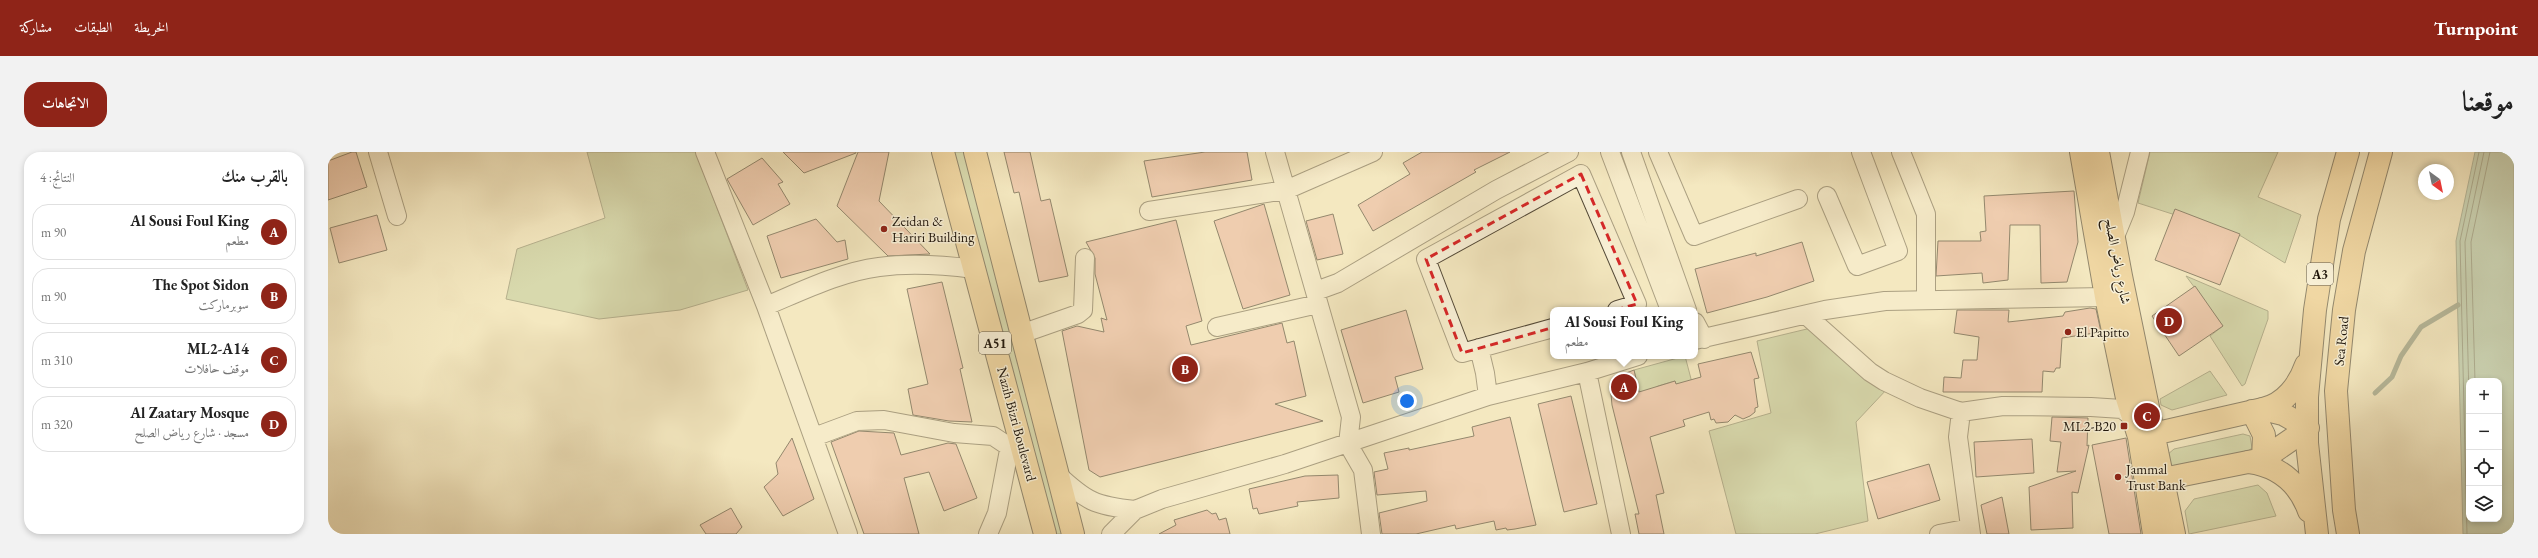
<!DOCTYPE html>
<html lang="ar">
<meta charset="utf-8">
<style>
:root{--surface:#fff;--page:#f2f2f2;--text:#222;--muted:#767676;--line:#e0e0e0;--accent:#8f2418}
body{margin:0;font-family:"EB Garamond",Amiri,serif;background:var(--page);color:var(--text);direction:rtl}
.controls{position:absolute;right:12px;bottom:12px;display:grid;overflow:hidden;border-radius:8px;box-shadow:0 2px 6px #0003}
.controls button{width:36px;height:36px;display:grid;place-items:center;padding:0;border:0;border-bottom:1px solid var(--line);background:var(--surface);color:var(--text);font:20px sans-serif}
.compass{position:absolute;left:2090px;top:12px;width:36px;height:36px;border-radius:50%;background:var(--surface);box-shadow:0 2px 6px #0003;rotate:147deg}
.you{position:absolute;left:1079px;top:249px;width:14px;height:14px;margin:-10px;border:3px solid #fff;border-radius:50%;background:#1a73e8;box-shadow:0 0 0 6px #1a73e833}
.badge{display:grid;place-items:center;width:26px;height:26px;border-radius:50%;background:var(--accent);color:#fff;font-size:13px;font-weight:700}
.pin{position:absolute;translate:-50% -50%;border:2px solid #fff;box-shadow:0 1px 4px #0006}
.popup{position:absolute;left:1222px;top:155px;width:148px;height:52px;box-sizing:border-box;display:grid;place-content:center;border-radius:8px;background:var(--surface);filter:drop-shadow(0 1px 3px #0005);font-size:13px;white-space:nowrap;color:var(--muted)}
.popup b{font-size:15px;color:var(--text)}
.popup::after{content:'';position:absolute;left:50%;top:100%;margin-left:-8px;border:8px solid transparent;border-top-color:var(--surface)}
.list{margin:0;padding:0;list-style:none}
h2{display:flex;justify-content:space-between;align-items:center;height:52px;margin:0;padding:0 16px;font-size:17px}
h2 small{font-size:13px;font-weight:400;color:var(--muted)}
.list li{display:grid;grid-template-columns:26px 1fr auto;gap:12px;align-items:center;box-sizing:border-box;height:56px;margin:0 8px 8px;padding:0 8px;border:1px solid var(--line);border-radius:16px}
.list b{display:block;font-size:15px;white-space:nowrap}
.list p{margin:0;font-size:13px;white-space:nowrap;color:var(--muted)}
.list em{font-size:13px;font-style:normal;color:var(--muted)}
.icon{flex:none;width:22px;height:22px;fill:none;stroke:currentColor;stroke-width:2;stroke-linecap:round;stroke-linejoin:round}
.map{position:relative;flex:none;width:2186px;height:382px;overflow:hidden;direction:ltr;border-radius:16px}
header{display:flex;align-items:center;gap:24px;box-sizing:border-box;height:56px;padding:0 20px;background:var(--accent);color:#fff}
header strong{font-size:19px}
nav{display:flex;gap:22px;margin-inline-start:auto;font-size:14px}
.intro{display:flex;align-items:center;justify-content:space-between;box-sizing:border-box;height:96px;padding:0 24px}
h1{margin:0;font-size:28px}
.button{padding:10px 18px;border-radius:16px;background:var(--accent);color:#fff;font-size:14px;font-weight:700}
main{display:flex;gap:24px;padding:0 24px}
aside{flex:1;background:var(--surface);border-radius:16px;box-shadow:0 2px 6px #0003}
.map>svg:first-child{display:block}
.green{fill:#b6c797;stroke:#6a6e51}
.water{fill:#9dc1ac;stroke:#6a7c6c;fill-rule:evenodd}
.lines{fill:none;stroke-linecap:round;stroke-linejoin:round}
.shore{stroke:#5e6b5c;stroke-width:1}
.stream{stroke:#6a7c6c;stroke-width:5}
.building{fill:#e9ad9b;stroke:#1e150b}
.minor-casing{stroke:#544a38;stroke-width:20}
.major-casing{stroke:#1e150b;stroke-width:24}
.highway-casing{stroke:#1e150b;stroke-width:24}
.minor{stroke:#f8f0d6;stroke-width:18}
.major{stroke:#eac480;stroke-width:22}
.highway{stroke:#eac480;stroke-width:22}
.marked{fill:none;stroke:#d62828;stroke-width:3;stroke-dasharray:8 5;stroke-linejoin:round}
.poi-dot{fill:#8f2418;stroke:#f8f0d6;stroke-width:1.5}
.labels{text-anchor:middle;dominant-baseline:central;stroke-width:3;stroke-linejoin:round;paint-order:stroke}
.shield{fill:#f8f0d6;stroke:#5f5748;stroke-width:1}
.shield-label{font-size:13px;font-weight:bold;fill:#1e150b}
.poi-label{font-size:14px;fill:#1e150b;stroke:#f8f0d6;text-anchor:start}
.street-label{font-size:14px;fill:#1e150b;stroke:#f8f0d6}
</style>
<header>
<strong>Turnpoint</strong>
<nav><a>الخريطة</a><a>الطبقات</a><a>مشاركة</a></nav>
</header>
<div class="intro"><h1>موقعنا</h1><a class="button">الاتجاهات</a></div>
<main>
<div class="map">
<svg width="2186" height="382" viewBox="0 0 2186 382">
<rect width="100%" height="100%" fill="#f4e8c0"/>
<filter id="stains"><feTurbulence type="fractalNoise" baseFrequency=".005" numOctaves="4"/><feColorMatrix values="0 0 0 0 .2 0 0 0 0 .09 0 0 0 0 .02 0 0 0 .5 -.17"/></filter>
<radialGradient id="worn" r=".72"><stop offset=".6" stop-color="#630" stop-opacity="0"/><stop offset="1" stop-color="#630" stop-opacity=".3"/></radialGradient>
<path class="green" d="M 259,0 L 368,0 L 420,138 L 352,158 L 271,167 L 178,147 L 189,97 L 277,66 Z
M 623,0 L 639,0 L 737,382 L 724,382 Z
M 1822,0 L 1950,0 L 1930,45 L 1973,63 L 1957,111 L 1913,84 L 1810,51 Z
M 1858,124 L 1940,159 L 1940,167 L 1917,232 L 1914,234 L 1882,184 L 1895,174 Z
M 1483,176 L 1560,236 L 1528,270 L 1540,369 L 1487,382 L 1408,382 L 1381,279 L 1443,261 L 1429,189 Z
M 1357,204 L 1367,242 L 1348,232 L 1347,229 L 1330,234 L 1313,247 L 1306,218 Z
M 1882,219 L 1899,243 L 1844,258 L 1833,253 L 1832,247 Z
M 1915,282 L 1922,284 L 1924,296 L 1920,299 L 1845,316 L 1839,303 L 1846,297 Z
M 1930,333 L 1939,341 L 1948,364 L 1861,382 L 1857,359 L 1866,347 Z"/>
<path class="water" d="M 2147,0 L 2186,0 L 2186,382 L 2135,382 L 2128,89 ZM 2141,229 L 2171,229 L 2171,367 L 2141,367 Z"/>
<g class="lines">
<path class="shore" d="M 2147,229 L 2143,90 L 2162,0
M 2141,244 L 2137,90 L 2156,0
M 2139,382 L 2132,89 L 2151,0"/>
<path class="stream" d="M 2047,241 L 2064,225 L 2073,204 L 2093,175 L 2130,153"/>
</g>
<path class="building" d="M 24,0 L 28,0 L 39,35 L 0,48 L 0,9 Z
M 455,0 L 528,0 L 528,1 L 476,21 Z
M 530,0 L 561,0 L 551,49 L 602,102 L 560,104 L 509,54 Z
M 676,0 L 702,0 L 713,49 L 722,47 L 740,124 L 711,130 L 691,40 L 686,41 Z
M 877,0 L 919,0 L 924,28 L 824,45 L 816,9 Z
M 1094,0 L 1182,0 L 1146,18 L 1148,20 L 1045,79 L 1030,53 L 1082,22 L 1075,11 Z
M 434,6 L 455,30 L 450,32 L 462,52 L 425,73 L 399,27 Z
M 1746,39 L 1750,90 L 1739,130 L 1713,131 L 1712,73 L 1682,73 L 1680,128 L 1655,131 L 1654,121 L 1608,124 L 1610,89 L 1653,89 L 1652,80 L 1658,79 L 1656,44 Z
M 936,52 L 962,143 L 915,157 L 886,69 Z
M 1847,57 L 1912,82 L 1892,133 L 1827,108 Z
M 1005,62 L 1015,102 L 989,108 L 978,69 Z
M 49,63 L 59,98 L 11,111 L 2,76 Z
M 488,67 L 509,90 L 517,88 L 520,107 L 453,126 L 439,84 Z
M 848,68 L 874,169 L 858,174 L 863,193 L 954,171 L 959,191 L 966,189 L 978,244 L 947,252 L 995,269 L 772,325 L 761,318 L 734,179 L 749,174 L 776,180 L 773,166 L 779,168 L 767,122 L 767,106 L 758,90 Z
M 1474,90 L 1486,129 L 1439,145 L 1379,161 L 1367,117 L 1428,101 L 1428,104 Z
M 614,130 L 635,216 L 632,217 L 644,270 L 621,269 L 585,263 L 580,237 L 600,232 L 579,137 Z
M 1867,134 L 1895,174 L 1851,204 L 1824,164 Z
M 1762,156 L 1768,157 L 1773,180 L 1734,186 L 1732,216 L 1728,216 L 1726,220 L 1715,219 L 1714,240 L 1615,240 L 1616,225 L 1633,226 L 1635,208 L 1649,208 L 1651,185 L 1626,181 L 1629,158 L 1681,158 L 1680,170 L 1735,164 L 1737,160 Z
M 1078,158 L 1095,217 L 1067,225 L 1071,240 L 1035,251 L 1013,178 Z
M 1423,200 L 1431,226 L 1426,227 L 1430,255 L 1427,256 L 1427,260 L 1422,264 L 1415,267 L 1407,263 L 1400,270 L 1388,271 L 1386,267 L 1383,268 L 1381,260 L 1355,268 L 1357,274 L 1322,285 L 1336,341 L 1328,343 L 1336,382 L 1311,382 L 1307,362 L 1311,362 L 1284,253 L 1282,232 L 1293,223 L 1306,218 L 1311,240 L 1347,229 L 1348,232 L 1373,225 L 1370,212 Z
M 1243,244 L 1269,352 L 1236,360 L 1210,252 Z
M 1182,265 L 1208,373 L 1187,377 L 1179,378 L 1178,376 L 1168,378 L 1166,369 L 1128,377 L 1127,373 L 1088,382 L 1054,382 L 1051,361 L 1099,349 L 1098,339 L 1049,343 L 1046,320 L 1060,317 L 1056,301 L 1081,296 L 1081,298 L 1146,284 L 1144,275 Z
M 1724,265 L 1760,266 L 1759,294 L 1761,293 L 1750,341 L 1744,340 L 1745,376 L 1703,378 L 1701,335 L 1748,319 L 1729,320 L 1733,290 L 1722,289 Z
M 531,279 L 566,281 L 573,303 L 620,291 L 628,292 L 649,346 L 616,359 L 601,320 L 576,326 L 591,382 L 536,382 L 503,290 Z
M 464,286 L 486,347 L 455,364 L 436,335 L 450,322 L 448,311 Z
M 1798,286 L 1813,382 L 1781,382 L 1764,293 Z
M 1704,287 L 1706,321 L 1648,325 L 1646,290 Z
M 1601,312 L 1612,348 L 1550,367 L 1539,330 Z
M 1010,323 L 1011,346 L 969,350 L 970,354 L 931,362 L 929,356 L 925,357 L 921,337 L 977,324 Z
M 1674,345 L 1681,382 L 1659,382 L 1653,353 Z
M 403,356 L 414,375 L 408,382 L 378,382 L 372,373 Z
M 879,358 L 884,362 L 888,361 L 891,368 L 898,366 L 902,382 L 831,382 L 848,373 L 846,368 Z"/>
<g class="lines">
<defs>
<path id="minor" d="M 50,0 L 69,64
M 377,0 L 438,154 L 520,382
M 947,0 L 1023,265 L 1020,292 L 1035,318 L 1043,382
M 1282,0 L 1342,158
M 1303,0 L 1359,158
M 1330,0 L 1366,84 L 1470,47
M 1573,0 L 1598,62 L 1598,147
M 1499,44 L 1529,114 L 1570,99 L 1533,0
M 821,59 L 958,38 L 1045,0
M 1786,87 L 1797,60 L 1812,0
M 988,139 L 1010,131 L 1168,38 L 1241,0
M 438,154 C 474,139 512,120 551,115 C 582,111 615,113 646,117
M 1478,163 L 1542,220 L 1556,229 L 1592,246 L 1633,260 L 1675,254 L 1763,255 L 1794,257 L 1806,266
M 1367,170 L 1376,187
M 889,175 L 990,152
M 1225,176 L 1134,201 L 1098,107 L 1253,22 L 1309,152 L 1289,158
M 693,182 L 750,162 L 755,158 L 757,106
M 1367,188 L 1497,158 L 1557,149 L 1778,145
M 1151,196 L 1157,221 L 1160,244
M 1259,220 L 1293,382
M 1633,260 L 1630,285 L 1643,382
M 486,285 L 529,269 L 556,268 L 626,281 L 665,284 L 698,306
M 729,322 C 758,349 767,354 807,358
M 660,382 L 669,361 L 682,293
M 783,382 L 807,358 L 834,347 L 957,312 L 1160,244 L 1259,220 L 1310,204
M 1611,382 L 1642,376"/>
<path id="major" d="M 1753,0 L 1778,145 L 1799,246 L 1811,285 L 1826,382
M 1770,0 L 1793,124 L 1846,382
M 1924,259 L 1936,283 L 1935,307
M 1812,285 L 1935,257 L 1955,262 L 1980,276 L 1935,307 L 1820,330"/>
<path id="highway" d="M 615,0 L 717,382
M 647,0 L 745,382
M 1935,257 C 1957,252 1971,233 1978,213
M 1921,310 C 1951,314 1971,331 1981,359
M 1989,382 L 1979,291 L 1979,245 L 1987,158 L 2001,67 L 2020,0
M 2020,382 L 2016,358 L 2008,239 L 2016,158 L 2026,99 L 2053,0"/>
</defs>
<use href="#minor" class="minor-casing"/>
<use href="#major" class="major-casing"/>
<use href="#highway" class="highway-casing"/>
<use href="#minor" class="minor"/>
<use href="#major" class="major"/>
<use href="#highway" class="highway"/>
</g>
<path d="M0 0H2186V382H0ZM 1253,22 L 1309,152 L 1134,201 L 1098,107 Z" fill="#f4e8c0" fill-opacity=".55" fill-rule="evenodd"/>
<path class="marked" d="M 1253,22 L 1309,152 L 1134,201 L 1098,107 Z"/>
<g class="poi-dot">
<circle cx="556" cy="77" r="4"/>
<circle cx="1740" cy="180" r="4"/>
<rect x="1792" y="270" width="8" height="8" rx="2"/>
<circle cx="1790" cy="325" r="4"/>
</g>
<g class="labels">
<g class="shield">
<rect x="1979" y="111" width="26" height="22" rx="3"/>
<rect x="651" y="180" width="32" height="22" rx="3"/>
</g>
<g class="shield-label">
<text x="1992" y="122">A3</text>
<text x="667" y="191">A51</text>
</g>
<g class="poi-label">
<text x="564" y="69">Zeidan &amp;<tspan x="564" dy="16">Hariri Building</tspan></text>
<text x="1748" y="180">El Papitto</text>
<text x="1788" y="274" text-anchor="end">ML2-B20</text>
<text x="1798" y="317">Jammal<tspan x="1798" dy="16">Trust Bank</tspan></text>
</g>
<g class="street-label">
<text transform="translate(1790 109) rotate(79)">شارع رياض الصلح</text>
<text transform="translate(2013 189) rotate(-84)">Sea Road</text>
<text transform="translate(689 272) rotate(75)">Nazih Bizri Boulevard</text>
</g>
</g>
<rect width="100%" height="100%" filter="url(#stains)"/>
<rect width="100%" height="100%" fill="url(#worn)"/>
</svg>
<div class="controls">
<button>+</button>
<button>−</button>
<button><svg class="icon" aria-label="locate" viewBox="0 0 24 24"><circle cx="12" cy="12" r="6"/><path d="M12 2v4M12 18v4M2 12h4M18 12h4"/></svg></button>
<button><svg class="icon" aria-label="layers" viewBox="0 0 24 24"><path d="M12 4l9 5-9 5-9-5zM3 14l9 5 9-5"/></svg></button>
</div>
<svg class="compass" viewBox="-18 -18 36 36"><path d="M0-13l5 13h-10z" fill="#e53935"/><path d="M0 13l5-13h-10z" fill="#767676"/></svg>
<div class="you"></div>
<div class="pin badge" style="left:1296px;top:235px">A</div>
<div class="popup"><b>Al Sousi Foul King</b>مطعم</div>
<div class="pin badge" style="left:857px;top:217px">B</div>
<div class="pin badge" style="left:1819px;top:264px">C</div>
<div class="pin badge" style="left:1841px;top:169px">D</div>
</div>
<aside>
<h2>بالقرب منك<small>النتائج: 4</small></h2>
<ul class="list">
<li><span class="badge">A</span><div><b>Al Sousi Foul King</b><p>مطعم</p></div><em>90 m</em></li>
<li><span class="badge">B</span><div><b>The Spot Sidon</b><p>سوبرماركت</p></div><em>90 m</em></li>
<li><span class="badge">C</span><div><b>ML2-A14</b><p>موقف حافلات</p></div><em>310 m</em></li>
<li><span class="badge">D</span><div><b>Al Zaatary Mosque</b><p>مسجد · شارع رياض الصلح</p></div><em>320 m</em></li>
</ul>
</aside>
</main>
